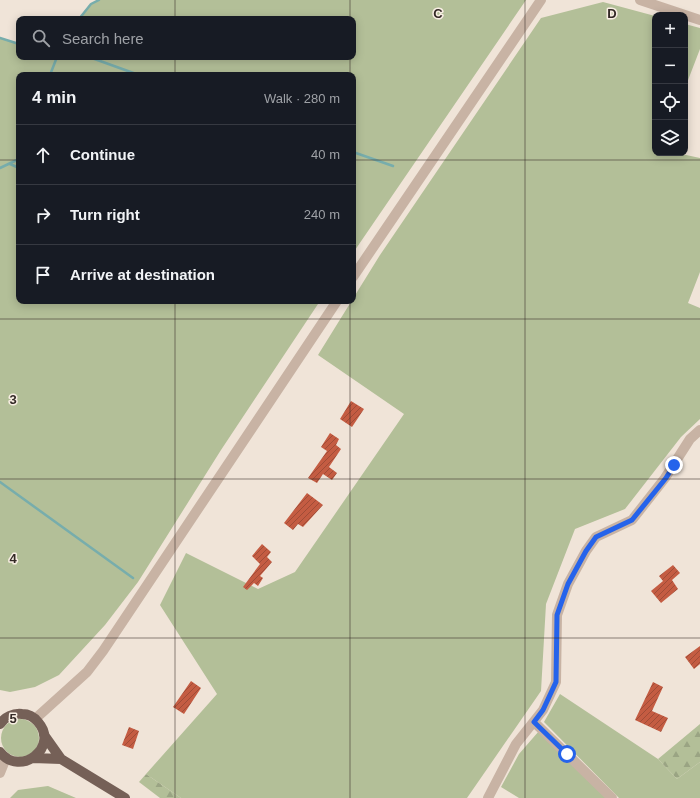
<!DOCTYPE html>
<meta charset="utf-8">
<style>
:root{--surface:#171b24;--page:#242831;--text:#f1f3f6;--muted:#9ea1a6;--line:#363941}
body{margin:0;font-family:Helvetica,sans-serif;background:var(--page);color:var(--text)}
.controls{position:absolute;right:12px;top:12px;display:grid;overflow:hidden;border-radius:8px;box-shadow:0 2px 10px #0003}
.controls button{width:36px;height:36px;display:grid;place-items:center;padding:0;border:0;border-bottom:1px solid var(--line);background:var(--surface);color:var(--text);font:20px sans-serif}
.stop{position:absolute;width:12px;height:12px;margin:-9px;border:3px solid #2563eb;border-radius:50%;background:#fff}
.stop.end{background:#2563eb;border-color:#fff;box-shadow:0 1px 4px #0008}
.list{margin:0;padding:0;list-style:none}
h2{display:flex;justify-content:space-between;align-items:center;height:52px;margin:0;padding:0 16px;font-size:17px}
h2 small{font-size:13px;font-weight:400;color:var(--muted)}
.list li{display:grid;grid-template-columns:26px 1fr auto;gap:12px;align-items:center;box-sizing:border-box;height:60px;padding:0 16px;border-top:1px solid var(--line)}
.list b{display:block;font-size:15px;white-space:nowrap}
.list em{font-size:13px;font-style:normal;color:var(--muted)}
.icon{flex:none;width:22px;height:22px;fill:none;stroke:currentColor;stroke-width:2;stroke-linecap:round;stroke-linejoin:round}
.map{position:relative;flex:none;width:700px;height:798px;overflow:hidden}
.search{position:absolute;background:var(--surface);box-shadow:0 2px 10px #0003;left:16px;top:16px;width:340px;height:44px;display:flex;align-items:center;gap:10px;box-sizing:border-box;padding:0 14px;border-radius:8px;color:var(--muted);font-size:15px}
.panel{position:absolute;background:var(--surface);box-shadow:0 2px 10px #0003;left:16px;top:72px;width:340px;height:232px;border-radius:8px}
.map>svg:first-child{display:block}
.green{fill:#b3bf98}
.forest{fill:url(#forest-firs)}
.lines{fill:none;stroke-linecap:round;stroke-linejoin:round}
.stream{stroke:#77adac;stroke-width:2.5}
.building{fill:url(#building-hatch)}
.minor{stroke:#c8b3a4;stroke-width:10}
.major{stroke:#756057;stroke-width:10}
.route{stroke:#2563eb;stroke-width:5}
.grid{fill:none;stroke:#332926;stroke-width:1;stroke-opacity:0.55}
.grid-label{font-size:13px;text-anchor:middle;font-weight:bold;fill:#332926;stroke:#f8eee3;stroke-width:3;stroke-linejoin:round;paint-order:stroke}
</style>
<div class="map">
<svg width="700" height="798" viewBox="0 0 700 798">
<defs>
<pattern id="forest-firs" width="22" height="20" patternUnits="userSpaceOnUse"><rect width="22" height="20" fill="#b3bf98"/><path d="M5 1l3.5 6h-7zM16 11l3.5 6h-7z" fill="#9aa483"/></pattern>
<pattern id="building-hatch" width="6" height="6" patternUnits="userSpaceOnUse"><rect width="6" height="6" fill="#c45c42"/><path d="M-1 1l2-2M0 6l6-6M5 7l2-2" fill="none" stroke="#a04c37"/></pattern>
</defs>
<rect width="100%" height="100%" fill="#f0e4d8"/>
<path class="green" d="M 99,0 L 526,0 L 353,253 L 353,75 L 19,75 L 19,301 L 320,301 L 221,450 L 138,582 L 105,625 L 59,675 L 35,687 L 10,692 L 0,690 L 0,38 L 19,44 L 19,57 L 353,57 L 353,19 L 79,19 L 91,4 Z
M 603,2 L 655,16 L 655,153 L 677,153 L 700,158 L 700,272 L 688,303 L 700,308 L 700,419 L 681,437 L 625,509 L 575,529 L 546,604 L 541,691 L 467,798 L 181,798 L 146,774 L 217,694 L 160,605 L 186,553 L 258,589 L 295,572 L 404,414 L 318,355 L 380,255 L 541,18 Z
M 685,24 L 700,28 L 700,49 L 685,88 Z
M 560,694 L 658,759 L 677,779 L 700,762 L 700,798 L 619,798 L 544,722 Z
M1 738a19 19 0 1 1 38 0a19 19 0 1 1-38 0Z
M 539,731 L 607,798 L 519,798 L 501,787 L 519,754 Z
M 48,786 L 76,798 L 10,798 L 18,790 Z"/>
<path class="forest" d="M 700,724 L 700,762 L 677,779 L 658,759 Z
M 146,774 L 181,798 L 160,798 L 139,782 Z"/>
<g class="lines">
<path class="stream" d="M 79,19 L 91,4 L 99,0
M 0,38 L 19,44
M 89,57 L 139,75
M 50,75 L 57,57
M 353,152 L 393,166
M 10,164 L 19,168
M 0,168 L 19,159
M 0,482 L 133,578"/>
</g>
<path class="building" d="M 351,401 L 364,409 L 352,427 L 340,419 Z
M 330,433 L 339,439 L 336,445 L 341,449 L 329,467 L 337,473 L 332,480 L 323,474 L 317,483 L 308,478 L 327,451 L 321,447 Z
M 307,493 L 323,505 L 303,527 L 298,524 L 293,530 L 284,523 Z
M 262,544 L 271,552 L 267,557 L 272,562 L 260,576 L 263,578 L 258,586 L 254,583 L 247,590 L 243,587 L 260,564 L 252,556 Z
M 673,565 L 680,573 L 672,580 L 678,589 L 661,603 L 651,591 L 663,581 L 659,576 Z
M 700,646 L 700,664 L 694,669 L 685,657 Z
M 191,681 L 201,688 L 184,714 L 173,707 Z
M 653,682 L 663,687 L 652,711 L 668,718 L 661,732 L 635,720 Z
M 129,727 L 139,731 L 133,749 L 122,745 Z"/>
<g class="lines">
<path class="minor" d="M 640,0 L 700,20
M 353,277 L 541,0
M 35,719 L 87,672 L 103,651 L 337,301
M 534,722 L 612,798
M 0,773 L 6,758
M 488,798 L 516,744 L 543,710 L 556,682 L 557,615 L 568,584 L 586,551 L 596,537 L 632,520 L 665,478 L 690,439 L 700,430"/>
<path class="major" d="M 0,724 C 5,717 13,713 22,714 C 28,714 34,717 38,722 C 60,747 20,778 0,752
M 44,735 L 61,759 L 125,798
M 33,758 L 61,759"/>
</g>
<g class="lines">
<path class="route" d="M 567,754 L 534,722 L 543,710 L 556,682 L 557,615 L 568,584 L 586,551 L 596,537 L 632,520 L 666,478 L 674,465"/>
</g>
<path class="grid" d="M 175,0 L 175,19M 350,0 L 350,19M 525,0 L 525,798M 175,57 L 175,75M 350,57 L 350,75M 0,160 L 19,160M 353,160 L 700,160M 175,301 L 175,798M 350,301 L 350,798M 0,319 L 700,319M 0,479 L 700,479M 0,638 L 700,638"/>
<g class="grid-label">
<text x="438" y="18">C</text>
<text x="612" y="18">D</text>
<text x="13" y="404">3</text>
<text x="13" y="563">4</text>
<text x="13" y="723">5</text>
</g>
</svg>
<div class="controls">
<button>+</button>
<button>−</button>
<button><svg class="icon" aria-label="locate" viewBox="0 0 24 24"><circle cx="12" cy="12" r="6"/><path d="M12 2v4M12 18v4M2 12h4M18 12h4"/></svg></button>
<button><svg class="icon" aria-label="layers" viewBox="0 0 24 24"><path d="M12 4l9 5-9 5-9-5zM3 14l9 5 9-5"/></svg></button>
</div>
<div class="stop" style="left:567px;top:754px"></div>
<div class="stop end" style="left:674px;top:465px"></div>
<div class="search"><svg class="icon" aria-label="search" viewBox="0 0 24 24"><circle cx="10" cy="10" r="6"/><path d="M15 15l6 6"/></svg>Search here</div>
<section class="panel">
<h2>4 min<small>Walk · 280 m</small></h2>
<ul class="list">
<li><svg class="icon" aria-label="ahead" viewBox="0 0 24 24"><path d="M12 20V5M6 11l6-6 6 6"/></svg><div><b>Continue</b></div><em>40 m</em></li>
<li><svg class="icon" aria-label="right" viewBox="0 0 24 24"><path d="M7 20v-9h11M14 6l5 5-5 5"/></svg><div><b>Turn right</b></div><em>240 m</em></li>
<li><svg class="icon" aria-label="arrive" viewBox="0 0 24 24"><path d="M6 21V4h12l-3 4 3 4H6"/></svg><div><b>Arrive at destination</b></div></li>
</ul>
</section>
</div>
